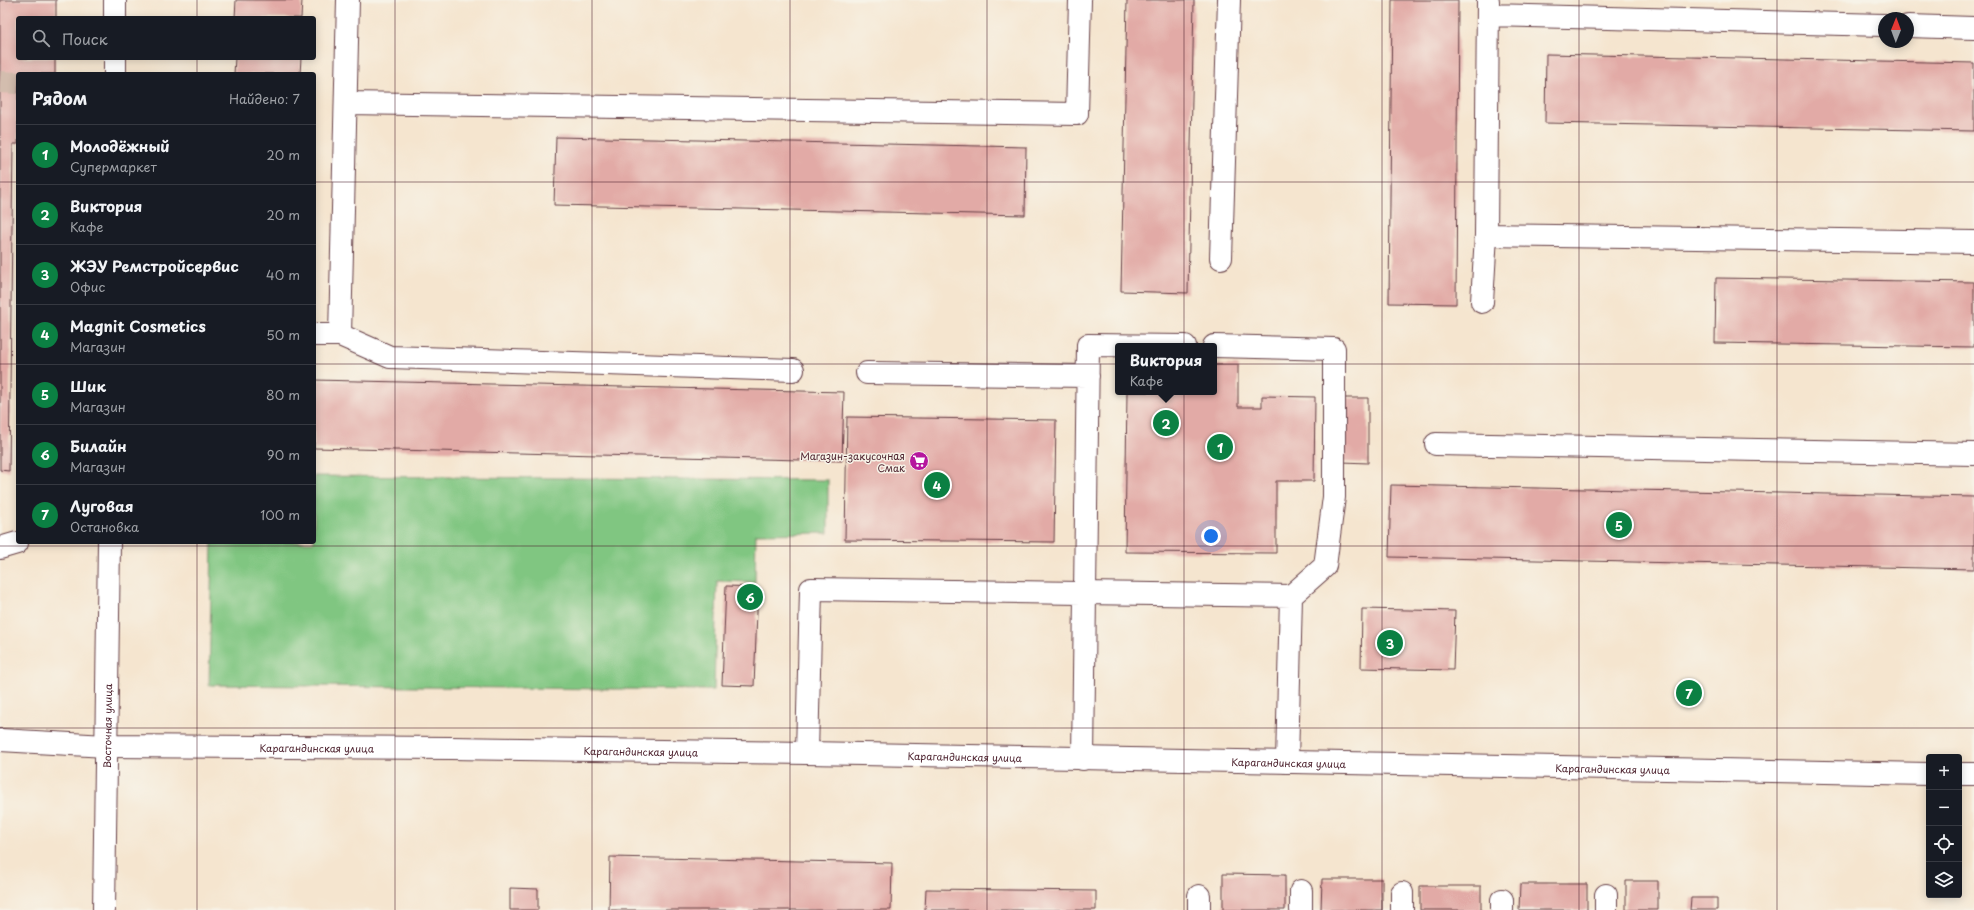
<!DOCTYPE html>
<html lang="ru">
<meta charset="utf-8">
<style>
:root{--surface:#171b24;--page:#20242c;--text:#f1f3f6;--muted:#9ea1a6;--line:#363941;--accent:#0b8043}
body{margin:0;font-family:"Playpen Sans",sans-serif;background:var(--page);color:var(--text)}
.controls{position:absolute;right:12px;bottom:12px;display:grid;overflow:hidden;border-radius:4px;box-shadow:0 2px 10px #0003}
.controls button{width:36px;height:36px;display:grid;place-items:center;padding:0;border:0;border-bottom:1px solid var(--line);background:var(--surface);color:var(--text);font:20px sans-serif}
.compass{position:absolute;left:1878px;top:12px;width:36px;height:36px;border-radius:50%;background:var(--surface);box-shadow:0 2px 10px #0003;rotate:1deg}
.you{position:absolute;left:1211px;top:536px;width:14px;height:14px;margin:-10px;border:3px solid #fff;border-radius:50%;background:#1a73e8;box-shadow:0 0 0 6px #1a73e833}
.badge{display:grid;place-items:center;width:26px;height:26px;border-radius:50%;background:var(--accent);color:#fff;font-size:13px;font-weight:700}
.pin{position:absolute;translate:-50% -50%;border:2px solid #fff;box-shadow:0 1px 4px #0006}
.popup{position:absolute;left:1115px;top:343px;width:102px;height:52px;box-sizing:border-box;display:grid;place-content:center;border-radius:4px;background:var(--surface);filter:drop-shadow(0 1px 3px #0005);font-size:13px;white-space:nowrap;color:var(--muted)}
.popup b{font-size:15px;color:var(--text)}
.popup::after{content:'';position:absolute;left:50%;top:100%;margin-left:-8px;border:8px solid transparent;border-top-color:var(--surface)}
.list{margin:0;padding:0;list-style:none}
h2{display:flex;justify-content:space-between;align-items:center;height:52px;margin:0;padding:0 16px;font-size:17px}
h2 small{font-size:13px;font-weight:400;color:var(--muted)}
.list li{display:grid;grid-template-columns:26px 1fr auto;gap:12px;align-items:center;box-sizing:border-box;height:60px;padding:0 16px;border-top:1px solid var(--line)}
.list b{display:block;font-size:15px;white-space:nowrap}
.list p{margin:0;font-size:13px;white-space:nowrap;color:var(--muted)}
.list em{font-size:13px;font-style:normal;color:var(--muted)}
.icon{flex:none;width:22px;height:22px;fill:none;stroke:currentColor;stroke-width:2;stroke-linecap:round;stroke-linejoin:round}
.map{position:relative;flex:none;width:1974px;height:910px;overflow:hidden}
.search{position:absolute;background:var(--surface);box-shadow:0 2px 10px #0003;left:16px;top:16px;width:300px;height:44px;display:flex;align-items:center;gap:10px;box-sizing:border-box;padding:0 14px;border-radius:4px;color:var(--muted);font-size:15px}
.panel{position:absolute;background:var(--surface);box-shadow:0 2px 10px #0003;left:16px;top:72px;width:300px;height:472px;border-radius:4px}
.map>svg:first-child{display:block}
.green{fill:#80c681;stroke:#657256}
.building{fill:#e2aaa6}
.lines{fill:none;stroke-linecap:round;stroke-linejoin:round}
.minor-tunnel{stroke:#d3bdae;stroke-width:22;stroke-dasharray:22 11;stroke-linecap:butt}
.minor-casing{stroke:#643d44;stroke-width:24}
.major-casing{stroke:#643d44;stroke-width:24}
.minor{stroke:#fff;stroke-width:22}
.major{stroke:#fff;stroke-width:22}
.grid{fill:none;stroke:#4a1f2b;stroke-width:1;stroke-opacity:0.55}
.labels{text-anchor:middle;dominant-baseline:central;stroke-width:3;stroke-linejoin:round;paint-order:stroke}
.poi-label{font-size:10px;fill:#4a1f2b;stroke:#f7f3e8;text-anchor:end}
.street-label{font-size:10px;fill:#4a1f2b;stroke:#f7f3e8}
</style>
<div class="map">
<svg width="1974" height="910" viewBox="0 0 1974 910">
<rect width="100%" height="100%" fill="#f7f3e8"/>
<filter id="ink" filterUnits="userSpaceOnUse"><feTurbulence type="fractalNoise" baseFrequency=".025" numOctaves="2"/><feDisplacementMap in="SourceGraphic" scale="8" xChannelSelector="R" yChannelSelector="G"/><feConvolveMatrix kernelMatrix="1 2 1 2 8 2 1 2 1" color-interpolation-filters="sRGB"/></filter>
<filter id="wash" filterUnits="userSpaceOnUse"><feTurbulence type="fractalNoise" baseFrequency=".012" numOctaves="4" result="noise"/><feDisplacementMap in="SourceGraphic" scale="16" xChannelSelector="R" yChannelSelector="G"/><feGaussianBlur stdDeviation="0.9" result="paint"/><feColorMatrix in="noise" values="0 0 0 0 0 0 0 0 0 0 0 0 0 0 0 0 0 1.4 0 .05"/><feComposite in="paint" operator="in"/></filter>
<g filter="url(#wash)">
<rect width="100%" height="100%" fill="#f5e5cf"/>
<path class="green" d="M 314,476 L 828,480 L 828,533 L 756,534 L 755,582 L 717,581 L 714,690 L 209,685 L 212,542 L 314,542 Z"/>
<g id="blocks">
<path class="building" d="M 0,0 L 56,0 L 56,18 L 18,18 L 18,58 L 55,58 L 55,74 L 18,74 L 18,144 L 13,144 L 9,471 L 0,470 Z
M 236,0 L 302,0 L 301,18 L 235,18 Z
M 1127,0 L 1194,0 L 1188,293 L 1121,291 Z
M 1392,0 L 1458,0 L 1456,304 L 1389,303 Z
M 1546,54 L 1974,63 L 1974,131 L 1545,123 Z
M 235,58 L 301,58 L 300,74 L 234,74 Z
M 556,137 L 1026,147 L 1025,215 L 554,205 Z
M 1716,278 L 1974,282 L 1974,347 L 1715,343 Z
M 1214,365 L 1238,365 L 1238,407 L 1262,407 L 1262,396 L 1315,397 L 1314,481 L 1276,481 L 1276,553 L 1125,552 L 1127,392 L 1214,392 Z
M 314,380 L 844,392 L 842,461 L 314,448 Z
M 1342,398 L 1368,398 L 1368,463 L 1342,462 Z
M 847,417 L 1056,420 L 1054,542 L 845,540 Z
M 1391,485 L 1974,497 L 1974,569 L 1389,557 Z
M 726,586 L 758,587 L 754,686 L 722,685 Z
M 1362,609 L 1455,611 L 1453,670 L 1361,668 Z
M 610,857 L 892,863 L 891,910 L 609,910 Z
M 1223,874 L 1285,875 L 1285,910 L 1223,910 Z
M 1322,879 L 1382,879 L 1382,910 L 1321,910 Z
M 1626,881 L 1658,881 L 1658,910 L 1626,910 Z
M 1520,884 L 1587,884 L 1587,910 L 1519,910 Z
M 1420,886 L 1481,886 L 1481,910 L 1420,910 Z
M 510,888 L 538,889 L 538,910 L 510,910 Z
M 926,889 L 1096,891 L 1096,910 L 925,910 Z
M 1691,898 L 1717,898 L 1717,910 L 1690,910 Z"/>
</g>
</g>
<g filter="url(#ink)">
<use href="#blocks" fill-opacity="0" stroke="#643d44" stroke-width="1"/>
<g class="lines">
<path class="minor-tunnel" d="M 0,82 L 18,83"/>
<defs>
<path id="minor" d="M 1488,15 L 1884,25
M 1908,26 L 1974,28
M 346,103 L 1077,114 L 1080,0
M 1486,235 L 1974,242
M 1221,258 L 1229,0
M 1482,302 L 1486,235 L 1488,1
M 314,335 L 340,335 L 348,0
M 340,335 L 390,357 L 793,370
M 867,373 L 1088,376
M 1436,444 L 1974,454
M 0,548 L 17,543
M 807,753 L 811,589 L 1291,596 L 1325,566 L 1334,497 L 1334,349 L 1214,346
M 1083,759 L 1088,345 L 1185,346
M 1287,762 L 1291,596
M 1199,910 L 1199,896
M 1301,910 L 1301,891
M 1402,910 L 1402,893
M 1502,910 L 1502,900
M 1606,910 L 1606,895"/>
<g id="major">
<path d="M 115,18 L 115,0"/>
<path d="M 115,74 L 115,58"/>
<path id="s1" d="M 0,740 L 106,746 L 451,748 L 807,753 L 1929,774"/>
<path d="M 1959,774 L 1974,774"/>
<path id="s2" d="M 104,910 L 109,542"/>
</g>
</defs>
<use href="#minor" class="minor-casing"/>
<use href="#major" class="major-casing"/>
<use href="#minor" class="minor"/>
<use href="#major" class="major"/>
</g>
</g>
<path class="grid" d="M 197,0 L 197,18M 395,0 L 395,910M 592,0 L 592,910M 790,0 L 790,910M 987,0 L 987,910M 1184,0 L 1184,910M 1382,0 L 1382,910M 1579,0 L 1579,910M 1777,0 L 1777,910M 197,58 L 197,74M 0,182 L 18,182M 314,182 L 1974,182M 0,364 L 18,364M 314,364 L 1974,364M 197,542 L 197,910M 0,546 L 1974,546M 0,728 L 1974,728"/>
<defs>
<symbol id="supermarket-disc" viewBox="-11 -11 22 22"><circle r="9.5" fill="#b5179e" stroke="#f7f3e8"/><path d="M-6-5.5h2.5l.6 2H6L4.5 2H-2.5L-4.4-4H-6ZM-1.5 3.2a1.3 1.3 0 1 0 .1 0ZM3 3.2a1.3 1.3 0 1 0 .1 0Z" fill="#fff"/></symbol>
</defs>
<g fill-rule="evenodd">
<use href="#supermarket-disc" x="908" y="450" width="22" height="22"/>
</g>
<g class="labels">
<g class="poi-label">
<text x="905" y="455">Магазин-закусочная<tspan x="905" dy="12">Смак</tspan></text>
</g>
<g class="street-label">
<text stroke="none"><textPath href="#s2" startOffset="184">Восточная улица</textPath></text>
<text stroke="none"><textPath href="#s1" startOffset="317">Карагандинская улица</textPath></text>
<text stroke="none"><textPath href="#s1" startOffset="641">Карагандинская улица</textPath></text>
<text stroke="none"><textPath href="#s1" startOffset="965">Карагандинская улица</textPath></text>
<text stroke="none"><textPath href="#s1" startOffset="1289">Карагандинская улица</textPath></text>
<text stroke="none"><textPath href="#s1" startOffset="1613">Карагандинская улица</textPath></text>
</g>
</g>
</svg>
<div class="controls">
<button>+</button>
<button>−</button>
<button><svg class="icon" aria-label="locate" viewBox="0 0 24 24"><circle cx="12" cy="12" r="6"/><path d="M12 2v4M12 18v4M2 12h4M18 12h4"/></svg></button>
<button><svg class="icon" aria-label="layers" viewBox="0 0 24 24"><path d="M12 4l9 5-9 5-9-5zM3 14l9 5 9-5"/></svg></button>
</div>
<svg class="compass" viewBox="-18 -18 36 36"><path d="M0-13l5 13h-10z" fill="#e53935"/><path d="M0 13l5-13h-10z" fill="#9ea1a6"/></svg>
<div class="you"></div>
<div class="pin badge" style="left:1220px;top:447px">1</div>
<div class="pin badge" style="left:1166px;top:423px">2</div>
<div class="popup"><b>Виктория</b>Кафе</div>
<div class="pin badge" style="left:1390px;top:643px">3</div>
<div class="pin badge" style="left:937px;top:485px">4</div>
<div class="pin badge" style="left:1619px;top:525px">5</div>
<div class="pin badge" style="left:750px;top:597px">6</div>
<div class="pin badge" style="left:1689px;top:693px">7</div>
<div class="search"><svg class="icon" aria-label="search" viewBox="0 0 24 24"><circle cx="10" cy="10" r="6"/><path d="M15 15l6 6"/></svg>Поиск</div>
<section class="panel">
<h2>Рядом<small>Найдено: 7</small></h2>
<ul class="list">
<li><span class="badge">1</span><div><b>Молодёжный</b><p>Супермаркет</p></div><em>20 m</em></li>
<li><span class="badge">2</span><div><b>Виктория</b><p>Кафе</p></div><em>20 m</em></li>
<li><span class="badge">3</span><div><b>ЖЭУ Ремстройсервис</b><p>Офис</p></div><em>40 m</em></li>
<li><span class="badge">4</span><div><b>Magnit Cosmetics</b><p>Магазин</p></div><em>50 m</em></li>
<li><span class="badge">5</span><div><b>Шик</b><p>Магазин</p></div><em>80 m</em></li>
<li><span class="badge">6</span><div><b>Билайн</b><p>Магазин</p></div><em>90 m</em></li>
<li><span class="badge">7</span><div><b>Луговая</b><p>Остановка</p></div><em>100 m</em></li>
</ul>
</section>
</div>
